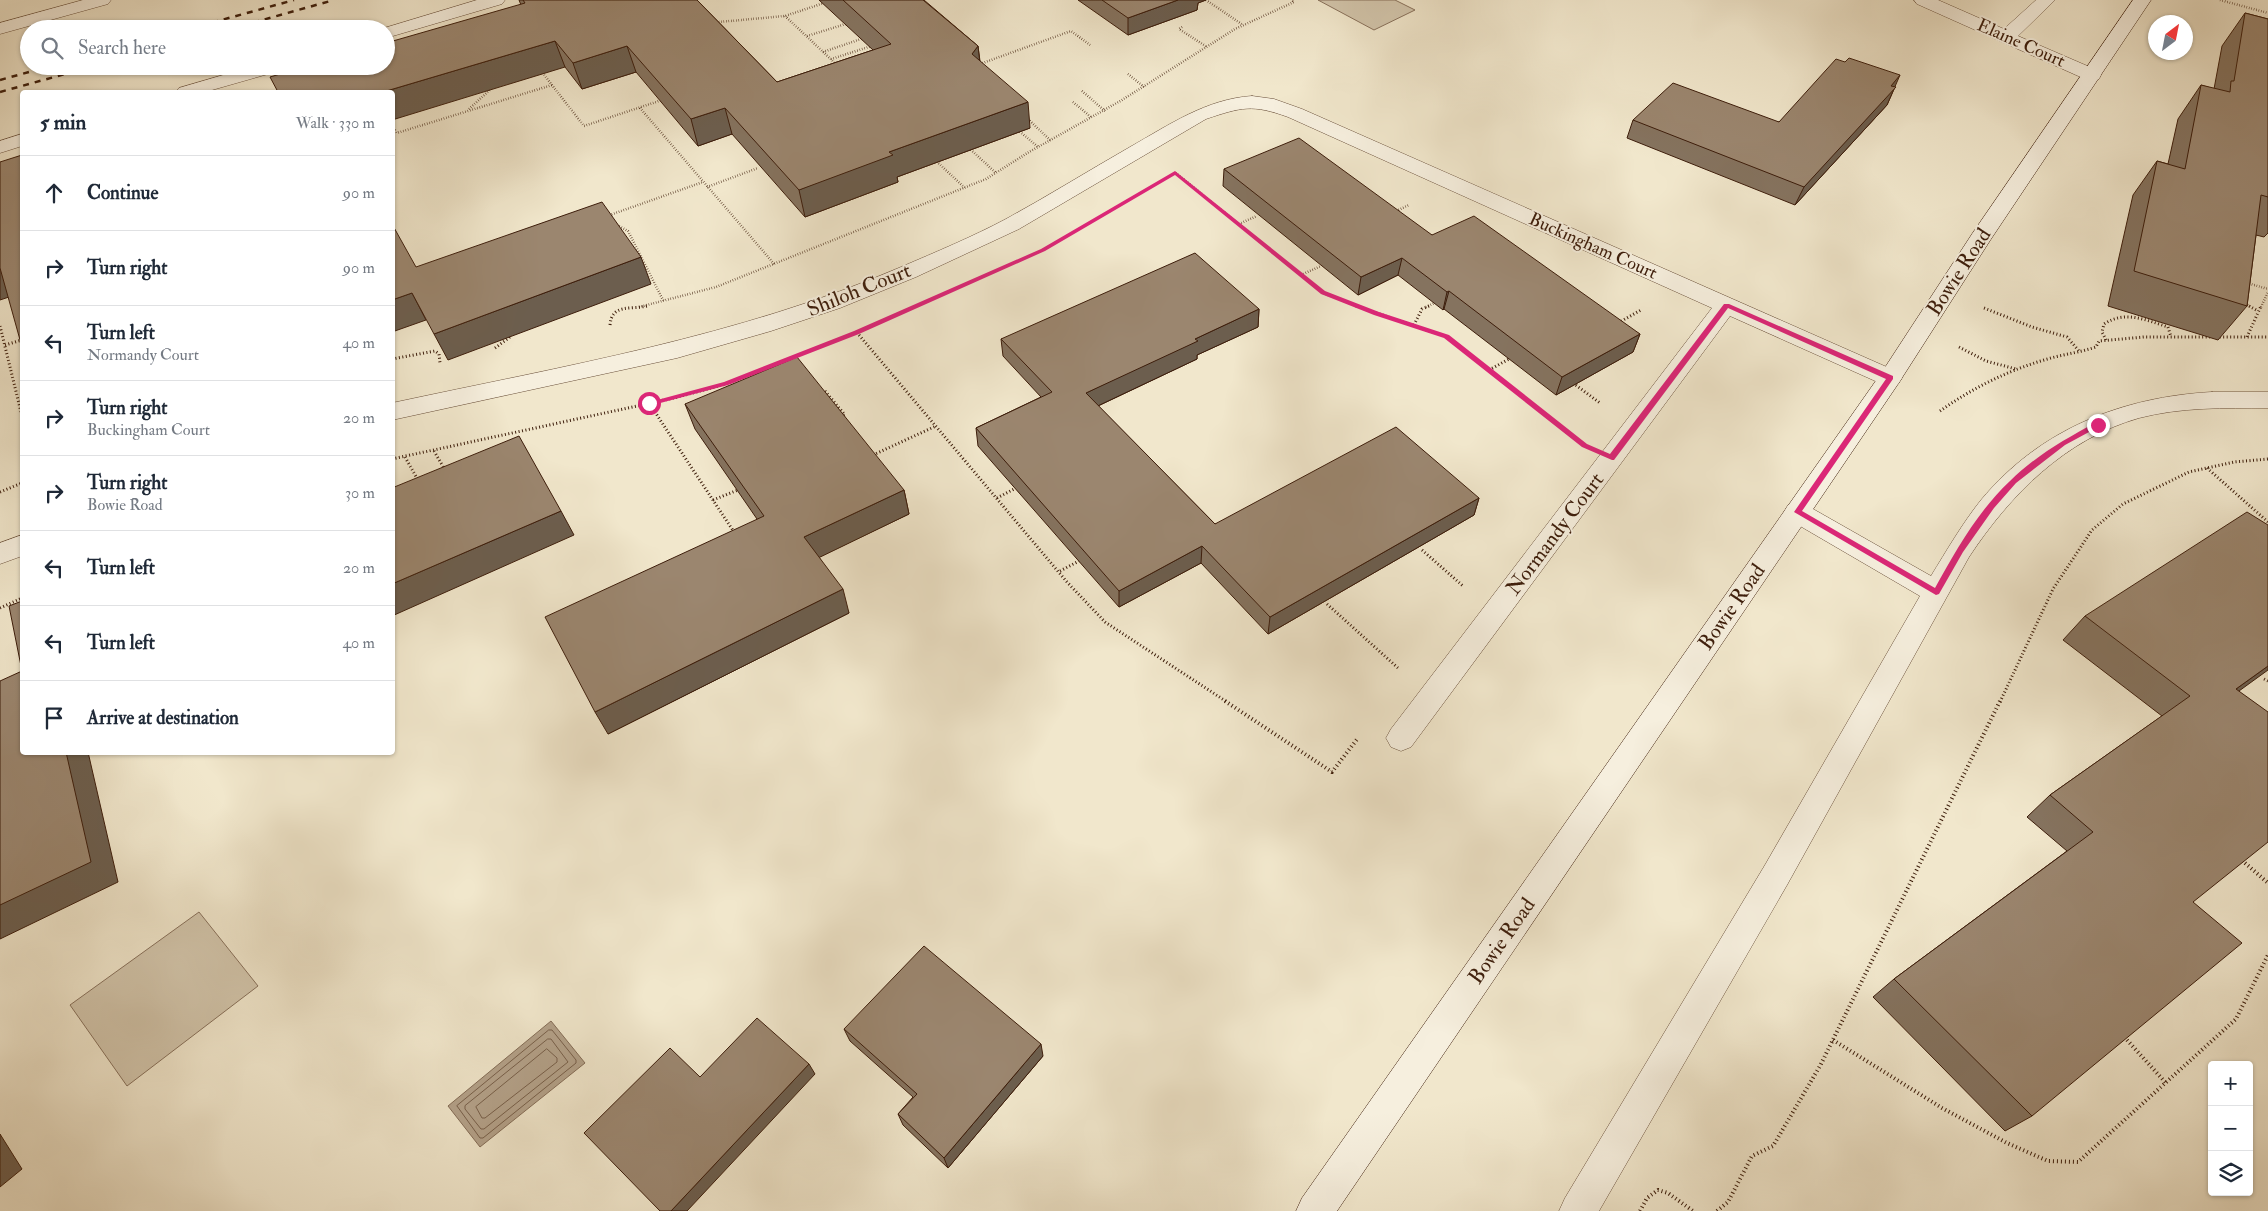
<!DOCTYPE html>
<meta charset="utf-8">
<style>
:root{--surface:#fff;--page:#f6f6f7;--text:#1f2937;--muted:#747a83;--line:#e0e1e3}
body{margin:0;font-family:"IM FELL Double Pica",serif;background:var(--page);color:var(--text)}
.controls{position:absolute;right:15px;bottom:15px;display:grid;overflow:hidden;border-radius:5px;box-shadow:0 1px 4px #0004}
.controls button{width:45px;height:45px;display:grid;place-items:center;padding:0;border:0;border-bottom:1px solid var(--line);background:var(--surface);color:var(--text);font:25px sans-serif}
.compass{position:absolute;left:2148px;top:15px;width:45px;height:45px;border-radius:50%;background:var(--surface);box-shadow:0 1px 4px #0004;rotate:32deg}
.stop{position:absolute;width:15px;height:15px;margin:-11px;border:4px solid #db2777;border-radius:50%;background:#fff}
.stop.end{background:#db2777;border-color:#fff;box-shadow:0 1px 5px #0008}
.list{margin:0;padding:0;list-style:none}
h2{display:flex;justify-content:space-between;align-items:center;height:65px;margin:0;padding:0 20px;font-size:21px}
h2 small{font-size:16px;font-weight:400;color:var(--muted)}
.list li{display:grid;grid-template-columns:32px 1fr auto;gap:15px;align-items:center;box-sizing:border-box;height:75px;padding:0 20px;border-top:1px solid var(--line)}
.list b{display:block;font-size:19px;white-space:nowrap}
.list p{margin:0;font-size:16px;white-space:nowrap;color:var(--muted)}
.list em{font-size:16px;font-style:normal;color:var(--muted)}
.icon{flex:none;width:28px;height:28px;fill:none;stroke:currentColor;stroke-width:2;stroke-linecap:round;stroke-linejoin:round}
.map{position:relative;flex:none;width:2268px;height:1211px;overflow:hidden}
.search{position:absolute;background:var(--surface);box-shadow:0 1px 4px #0004;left:20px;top:20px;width:375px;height:55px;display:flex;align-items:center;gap:12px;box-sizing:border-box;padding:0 18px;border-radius:28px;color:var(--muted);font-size:19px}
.panel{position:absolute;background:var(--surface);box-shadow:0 1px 4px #0004;left:20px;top:90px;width:375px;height:665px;border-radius:5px}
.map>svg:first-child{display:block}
.green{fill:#d2c5ab;stroke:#88715b}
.water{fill:#b4a28a;stroke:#846d57}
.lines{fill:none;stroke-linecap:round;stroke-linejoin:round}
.shore{stroke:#78604a;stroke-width:1}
.lane-casing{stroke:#6a503b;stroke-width:1}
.street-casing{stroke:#6a503b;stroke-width:1}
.secondary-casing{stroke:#3d1d0b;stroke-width:1}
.path-far2{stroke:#3d1d0b;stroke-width:2.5;stroke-dasharray:0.5 2;stroke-linecap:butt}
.path-far1{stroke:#3d1d0b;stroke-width:3;stroke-dasharray:1 2.5;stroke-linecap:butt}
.path{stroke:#3d1d0b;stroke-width:4;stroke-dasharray:1 3;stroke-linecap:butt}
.lane{fill:#f6efde;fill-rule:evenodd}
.street{fill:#f6efde;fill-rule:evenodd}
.secondary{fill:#f6efde;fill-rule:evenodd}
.rail{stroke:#3d1d0b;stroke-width:2.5;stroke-dasharray:6 6;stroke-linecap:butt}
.wall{fill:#85735f;stroke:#3d1d0b}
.shaded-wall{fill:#6c5e4e;stroke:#3d1d0b}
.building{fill:#9b866f;stroke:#3d1d0b}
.route{fill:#db2777}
.labels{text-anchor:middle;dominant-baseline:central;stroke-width:4;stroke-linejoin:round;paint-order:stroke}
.far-street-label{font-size:18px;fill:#3d1d0b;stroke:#f6efde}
.street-label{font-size:21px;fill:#3d1d0b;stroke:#f6efde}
</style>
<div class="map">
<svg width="2268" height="1211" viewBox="0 0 2268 1211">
<rect width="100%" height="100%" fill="#f1e7cc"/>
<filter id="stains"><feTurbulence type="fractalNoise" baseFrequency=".004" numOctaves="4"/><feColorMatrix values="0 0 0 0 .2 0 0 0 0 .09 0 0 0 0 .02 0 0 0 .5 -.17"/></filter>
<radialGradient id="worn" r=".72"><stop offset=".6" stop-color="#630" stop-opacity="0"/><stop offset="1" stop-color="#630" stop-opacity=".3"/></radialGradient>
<path class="green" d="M 1318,0 L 1395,0 L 1415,10 L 1374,30 Z
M 199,912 L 258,986 L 127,1086 L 70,1005 Z"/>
<path class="water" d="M 551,1021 L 585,1063 L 480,1147 L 448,1106 Z"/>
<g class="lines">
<path class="shore" d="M 549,1030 L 552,1030 L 576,1060 L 576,1063 L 483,1138 L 480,1138 L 457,1106 Z
M 548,1039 L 551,1039 L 568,1062 L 484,1129 L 481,1129 L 465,1109 L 465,1106 Z
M 547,1049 L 557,1058 L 557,1062 L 485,1118 L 482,1118 L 476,1107 Z"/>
<defs>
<path id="lane" d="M 83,0 L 111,0 L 108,4 L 0,34 L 0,23 Z"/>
<path id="street" d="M 477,0 L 505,0 L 502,4 L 386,38 L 386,29 L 381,29 Z
M 1914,0 L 1938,0 L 2004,29 L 2036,0 L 2055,0 L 2018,36 L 2099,71 L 2101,75 L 2099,79 L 2092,81 L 2085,79 L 1917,4 Z
M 254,66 L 284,66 L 282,70 L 205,92 L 176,92 L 179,88 Z
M 1252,96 L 1274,99 L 1302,109 L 1898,372 L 1902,378 L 1898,384 L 1890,386 L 1882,384 L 1730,316 L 1411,747 L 1401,751 L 1391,747 L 1386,738 L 1391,729 L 1712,308 L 1288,117 C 1252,104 1242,107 1206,119 L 1019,229 L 916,277 L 840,308 L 771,331 L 677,358 L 392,420 L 392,403 C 564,366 738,337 901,267 C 936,252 972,237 1006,219 C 1048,196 1088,171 1130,147 C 1169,125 1206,99 1252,96 Z
M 22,134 L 22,146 L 0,153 L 0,141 Z
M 2212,392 L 2268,392 L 2268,408 C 2225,408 2181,407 2139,418 C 2065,439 2010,495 1969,557 L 1787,885 L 1599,1211 L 1559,1211 L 1565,1198 L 1765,865 L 1920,596 L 1788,519 L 1784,512 L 1788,505 L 1797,502 L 1806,505 L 1931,576 C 1947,550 1962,524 1981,500 C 2040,429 2122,397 2212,392 Z
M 22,535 L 22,556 L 0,564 L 0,543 Z"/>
<path id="secondary" d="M 2133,0 L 2151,0 L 1991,239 L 1898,384 L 1337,1211 L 1296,1211 L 1302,1198 L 1882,372 L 1972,234 Z"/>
</defs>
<use href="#lane" class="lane-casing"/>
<use href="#street" class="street-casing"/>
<use href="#secondary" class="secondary-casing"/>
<path class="path-far2" d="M 1206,0 L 1243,25
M 2220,0 L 2268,13
M 785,16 L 837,65
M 714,20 L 719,22 L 785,16 L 833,0
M 1182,27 L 1179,29 L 1207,47
M 807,36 L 849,23
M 823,52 L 864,38
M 831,59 L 872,46
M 980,64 L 1071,31 L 1090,45
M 541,71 L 584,126 L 662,100
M 1128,74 L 1144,87
M 1082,91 L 1105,111
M 1073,102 L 1092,118
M 640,108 L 775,265
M 469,109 L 494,86
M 1028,119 L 1050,140
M 392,126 L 397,133 L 552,85
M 1018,130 L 1038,147
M 969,148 L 996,173
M 935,160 L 965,188
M 1176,173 L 1323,293 L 1360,307
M 707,187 L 758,168
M 1394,212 L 1409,205
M 607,216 L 703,182
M 1239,224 L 1257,216
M 617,225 L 628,231 L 664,302
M 1301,275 L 1321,266
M 2247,283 L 2268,289
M 2243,303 L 2251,307
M 639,307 L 716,287 L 986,179 L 1029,152 L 1122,100 L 1235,29 L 1294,2 L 1291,0
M 1426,307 L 1435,303
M 2261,307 L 2268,292"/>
<path class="path-far1" d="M 1356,306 L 1447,337 L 1574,438
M 2249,306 L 2258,311
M 1984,308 L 2032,327 L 2067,337 L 2079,351
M 1618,323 L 1641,310
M 610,325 C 612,303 631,310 647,306
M 1414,325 L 1422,309 L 1429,306
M 0,326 L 22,416
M 859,335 L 1067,582 L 1105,622 L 1227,702
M 2247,337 L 2261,306
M 2106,340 L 2102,332 L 2104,324 C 2125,310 2146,320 2168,327 L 2171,337
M 5,345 L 22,340
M 1959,347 L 1986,361 L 2016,369
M 495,348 L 510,337
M 392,359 L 435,351 L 439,354 L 440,363
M 1489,370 L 1509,359
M 1573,383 L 1600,403
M 825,391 L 845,415 L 842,416
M 649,403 L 734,532
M 1940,411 C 1974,387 2011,369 2051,358 C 2066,354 2081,352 2096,347 L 2099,341 L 2144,337 L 2268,337
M 434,451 L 445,470
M 873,455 L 936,426
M 405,457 L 418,480
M 392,459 L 674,398 L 726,384 L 777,364
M 2207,468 L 2268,522
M 0,492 L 22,483
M 997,498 L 1016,488
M 713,500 L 738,490
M 1422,550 L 1463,586
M 1060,571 L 1079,561
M 1327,604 L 1398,668
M 0,608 L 22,598
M 2264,679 L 2268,681
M 2000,702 L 2053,589 L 2092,530 L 2123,504 L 2189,472 L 2234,462 L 2268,459"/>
<path class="path" d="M 1225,701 L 1332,772 L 1358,738
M 2245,863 L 2268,883
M 1833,1040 L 1942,1108 L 2007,1143 L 2048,1161 L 2078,1162 L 2236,1019 L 2268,955
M 2127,1040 L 2166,1083
M 1640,1211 L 1647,1198 L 1658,1190 L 1668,1193 L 1693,1211
M 1717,1211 L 1728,1202 L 1752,1156 L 1773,1146 L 1820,1066 L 2000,701"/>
<use href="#lane" class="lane"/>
<use href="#street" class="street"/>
<use href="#secondary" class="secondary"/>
<path class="rail" d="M 189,29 L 294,0
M 230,29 L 334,0
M 0,80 L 51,66
M 0,92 L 94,66"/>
</g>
<path class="wall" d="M 519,0 L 697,0 L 777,82 L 873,50 L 819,0 L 924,0 L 978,46 L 980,61 L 1030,128 L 897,177 L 898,182 L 805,217 L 732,134 L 698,146 L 636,72 L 582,89 L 565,67 L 521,5 Z
M 1078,0 L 1206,0 L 1198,3 L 1197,10 L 1128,35 Z
M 2245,13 L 2268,19 L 2268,233 L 2264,237 L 2256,235 L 2247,306 L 2218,340 L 2108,306 L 2133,195 L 2157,161 L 2168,164 L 2178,119 L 2201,85 L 2214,89 L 2222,46 Z
M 1895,87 L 1887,105 L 1795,205 L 1627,138 L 1633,120 L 1779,122 Z
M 1224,169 L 1432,235 L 1640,334 L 1633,352 L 1556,395 L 1444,309 L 1443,310 L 1398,275 L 1358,295 L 1223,186 Z
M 1259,309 L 1258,327 L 1197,355 L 1197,359 L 1098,406 L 1215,524 L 1479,498 L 1474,515 L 1268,634 L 1201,563 L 1119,607 L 978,446 L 976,428 L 1041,397 L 1003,356 L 1001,339 Z
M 685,404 L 904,490 L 909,514 L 819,557 L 849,613 L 608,734 L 757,519 L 695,429 Z
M 2085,616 L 2239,691 L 2193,902 L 2032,1116 L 2005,1131 L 1873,997 L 1894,979 L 2067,851 L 2027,817 L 2050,795 L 2162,716 L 2063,640 Z
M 844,1029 L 1043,1056 L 948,1168 L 903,1125 L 898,1114 L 913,1097 L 850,1041 Z"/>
<path class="shaded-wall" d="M 1178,0 L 1206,0 L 1198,3 L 1197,10 L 1128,35 L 1128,18 Z
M 555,41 L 565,67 L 392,120 L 392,92 L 383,92 Z
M 627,46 L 636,72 L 582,89 L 573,63 Z
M 978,46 L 981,73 L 972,54 Z
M 1900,75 L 1887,105 L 1795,205 L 1804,187 Z
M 1028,102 L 1030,128 L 897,177 L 898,182 L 805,217 L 799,190 L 889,152 Z
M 725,108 L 732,134 L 698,146 L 691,119 Z
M 641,257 L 651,284 L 448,360 L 434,334 Z
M 1402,258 L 1398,275 L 1358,295 L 1361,277 Z
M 0,268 L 21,293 L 0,300 Z
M 1449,291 L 1444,309 L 1443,310 L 1447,292 Z
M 412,293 L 426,320 L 392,332 L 392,300 Z
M 1259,309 L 1258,327 L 1197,355 L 1197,359 L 1087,411 L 1086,393 L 1195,339 Z
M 1640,334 L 1633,352 L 1556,395 L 1562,377 Z
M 904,490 L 909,514 L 812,561 L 804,537 Z
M 1479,498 L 1474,515 L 1268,634 L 1270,617 Z
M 561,511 L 574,535 L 392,616 L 392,584 Z
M 1202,546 L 1201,563 L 1119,607 L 1119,591 Z
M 843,589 L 849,613 L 608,734 L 595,712 Z
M 2268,666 L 2268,670 L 2210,712 L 2236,689 Z
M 66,752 L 88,752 L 118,882 L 0,939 L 0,905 Z
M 1041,1044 L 1043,1056 L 948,1168 L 944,1158 Z
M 809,1064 L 815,1074 L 687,1211 L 671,1211 Z
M 0,1134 L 22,1169 L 0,1187 Z"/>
<path class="building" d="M 523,0 L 697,0 L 777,82 L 891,44 L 843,0 L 923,0 L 978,46 L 972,54 L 1028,102 L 889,152 L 893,155 L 799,190 L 725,108 L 691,119 L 627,46 L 573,63 L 555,41 L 383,92 L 278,92 L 270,77 L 307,66 L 386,66 L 386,43 L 525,3 Z
M 1102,0 L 1178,0 L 1128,18 Z
M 2245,13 L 2268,19 L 2268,197 L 2261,195 L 2247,306 L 2134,271 L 2157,161 L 2185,169 L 2201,85 L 2230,92 L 2231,81 L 2234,81 Z
M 1849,58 L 1900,75 L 1891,86 L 1896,87 L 1804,187 L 1633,120 L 1673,83 L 1779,122 L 1836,59 L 1845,62 Z
M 1299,138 L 1432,235 L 1474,216 L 1640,334 L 1562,377 L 1449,291 L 1447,292 L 1402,258 L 1361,277 L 1224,169 Z
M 22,155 L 22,347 L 0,268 L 0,162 Z
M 602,202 L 641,257 L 434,334 L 412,293 L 392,300 L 392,224 L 416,267 Z
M 1195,253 L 1259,309 L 1195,339 L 1198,341 L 1086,393 L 1215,524 L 1396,427 L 1479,498 L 1270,617 L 1202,546 L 1119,591 L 976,428 L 1052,392 L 1001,339 Z
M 797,357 L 904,490 L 804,537 L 843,589 L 595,712 L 545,617 L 764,516 L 685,404 Z
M 519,436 L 561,511 L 392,584 L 392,488 Z
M 2247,512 L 2268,525 L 2268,666 L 2236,689 L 2268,712 L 2268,842 L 2193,902 L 2242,943 L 2032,1116 L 1894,979 L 2093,832 L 2050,795 L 2190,696 L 2085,616 Z
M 22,601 L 22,671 L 9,606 Z
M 22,671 L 22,752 L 66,752 L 91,862 L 0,905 L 0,681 Z
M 924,946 L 1041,1044 L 944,1158 L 898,1114 L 917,1094 L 844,1029 Z
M 757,1018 L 809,1064 L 671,1211 L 660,1211 L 584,1133 L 670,1048 L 700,1077 Z"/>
<path class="route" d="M 1175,171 L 1325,291 L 1379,312 L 1449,335 L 1587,444 L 1610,454 L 1724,304 L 1729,304 L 1893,376 L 1893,379 L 1802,511 L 1935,588 C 1956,550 1978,511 2010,481 C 2034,457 2065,439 2095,423 L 2102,425 L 2065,445 L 2016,483 L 1994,508 L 1963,552 L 1939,594 L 1936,595 L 1794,512 L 1886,379 L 1728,308 L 1614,460 L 1612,460 L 1582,447 L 1444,338 L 1374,315 L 1321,294 L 1175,175 L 1045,251 L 859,334 L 728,385 L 649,406 L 646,403 L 724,382 L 854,331 L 1041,249 Z"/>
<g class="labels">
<g class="far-street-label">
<text transform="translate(2021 43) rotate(24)">Elaine Court</text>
<text transform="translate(1593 246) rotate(24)">Buckingham Court</text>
</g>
<g class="street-label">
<text transform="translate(1959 272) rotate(-57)">Bowie Road</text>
<text transform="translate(859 290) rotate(-22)">Shiloh Court</text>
<text transform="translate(1555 534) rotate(-53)">Normandy Court</text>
<text transform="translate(1732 607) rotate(-55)">Bowie Road</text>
<text transform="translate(1502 941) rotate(-55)">Bowie Road</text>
</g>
</g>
<rect width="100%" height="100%" filter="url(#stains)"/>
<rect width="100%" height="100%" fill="url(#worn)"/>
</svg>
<div class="controls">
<button>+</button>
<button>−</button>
<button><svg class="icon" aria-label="layers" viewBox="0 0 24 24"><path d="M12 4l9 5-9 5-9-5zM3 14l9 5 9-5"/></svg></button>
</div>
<svg class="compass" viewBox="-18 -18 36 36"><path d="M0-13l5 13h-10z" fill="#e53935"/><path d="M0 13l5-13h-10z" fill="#747a83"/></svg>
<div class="stop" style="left:649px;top:403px"></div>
<div class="stop end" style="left:2098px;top:425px"></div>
<div class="search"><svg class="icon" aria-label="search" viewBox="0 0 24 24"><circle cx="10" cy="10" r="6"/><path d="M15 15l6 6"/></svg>Search here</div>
<section class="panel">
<h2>5 min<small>Walk · 330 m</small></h2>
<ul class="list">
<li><svg class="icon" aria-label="ahead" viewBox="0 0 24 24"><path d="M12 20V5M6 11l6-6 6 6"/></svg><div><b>Continue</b></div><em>90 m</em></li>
<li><svg class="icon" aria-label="right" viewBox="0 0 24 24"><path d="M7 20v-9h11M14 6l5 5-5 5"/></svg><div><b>Turn right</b></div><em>90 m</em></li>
<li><svg class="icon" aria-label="left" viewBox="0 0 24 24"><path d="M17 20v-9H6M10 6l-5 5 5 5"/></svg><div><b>Turn left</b><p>Normandy Court</p></div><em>40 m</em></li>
<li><svg class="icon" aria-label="right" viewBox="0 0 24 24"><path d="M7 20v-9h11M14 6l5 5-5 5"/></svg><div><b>Turn right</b><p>Buckingham Court</p></div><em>20 m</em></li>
<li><svg class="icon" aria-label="right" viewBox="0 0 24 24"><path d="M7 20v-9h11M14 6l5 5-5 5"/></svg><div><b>Turn right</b><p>Bowie Road</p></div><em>30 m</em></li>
<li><svg class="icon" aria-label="left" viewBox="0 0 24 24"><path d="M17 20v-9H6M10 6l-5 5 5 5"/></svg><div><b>Turn left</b></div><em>20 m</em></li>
<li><svg class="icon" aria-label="left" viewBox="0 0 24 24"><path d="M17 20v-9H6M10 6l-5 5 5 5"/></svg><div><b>Turn left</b></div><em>40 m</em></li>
<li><svg class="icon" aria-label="arrive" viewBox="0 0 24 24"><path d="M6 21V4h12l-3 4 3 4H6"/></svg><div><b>Arrive at destination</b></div></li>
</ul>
</section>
</div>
